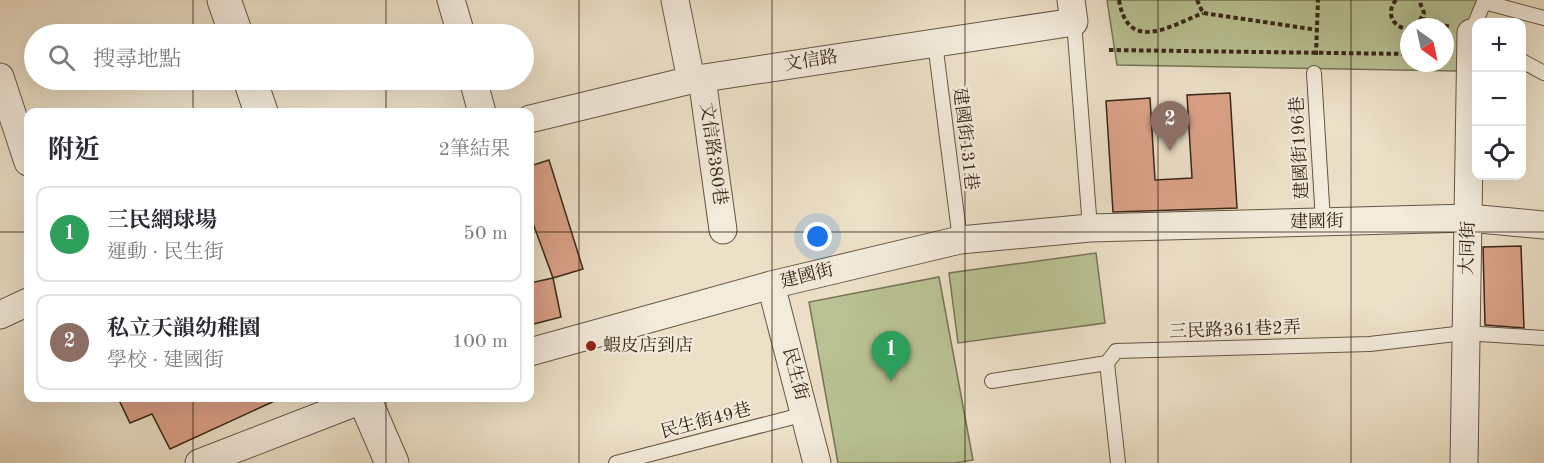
<!DOCTYPE html>
<html lang="zh-TW">
<meta charset="utf-8">
<style>
:root{--surface:#fff;--page:#f7f7f7;--text:#2b2b33;--muted:#7c7c81;--line:#e1e1e2;--accent:#b45309}
body{margin:0;font-family:"Old Standard TT","Noto Serif TC",serif;background:var(--page);color:var(--text)}
.controls{position:absolute;right:18px;top:18px;display:grid;overflow:hidden;border-radius:12px;box-shadow:0 6px 24px #0002}
.controls button{width:54px;height:54px;display:grid;place-items:center;padding:0;border:0;border-bottom:2px solid var(--line);background:var(--surface);color:var(--text);font:30px sans-serif}
.compass{position:absolute;left:1400px;top:18px;width:54px;height:54px;border-radius:50%;background:var(--surface);box-shadow:0 6px 24px #0002;rotate:147deg}
.you{position:absolute;left:818px;top:237px;width:21px;height:21px;margin:-15px;border:4px solid #fff;border-radius:50%;background:#1a73e8;box-shadow:0 0 0 9px #1a73e833}
.badge{display:grid;place-items:center;width:39px;height:39px;border-radius:50%;background:var(--accent);color:#fff;font-size:20px;font-weight:700}
.pin{position:absolute;translate:-50% -50px;filter:drop-shadow(0 2px 3px #0008)}
.pin::after{content:'';position:absolute;top:32px;width:21px;height:18px;background:inherit;clip-path:polygon(0 0,100% 0,50% 100%)}
.list{margin:0;padding:0;list-style:none}
h2{display:flex;justify-content:space-between;align-items:center;height:78px;margin:0;padding:0 24px;font-size:26px}
h2 small{font-size:20px;font-weight:400;color:var(--muted)}
.list li{display:grid;grid-template-columns:39px 1fr auto;gap:18px;align-items:center;box-sizing:border-box;height:96px;margin:0 12px 12px;padding:0 12px;border:2px solid var(--line);border-radius:12px}
.list b{display:block;font-size:22px;white-space:nowrap}
.list p{margin:0;font-size:20px;white-space:nowrap;color:var(--muted)}
.list em{font-size:20px;font-style:normal;color:var(--muted)}
.icon{flex:none;width:33px;height:33px;fill:none;stroke:currentColor;stroke-width:2;stroke-linecap:round;stroke-linejoin:round}
.map{position:relative;flex:none;width:1544px;height:463px;overflow:hidden}
.search{position:absolute;background:var(--surface);box-shadow:0 6px 24px #0002;left:24px;top:24px;width:510px;height:66px;display:flex;align-items:center;gap:15px;box-sizing:border-box;padding:0 21px;border-radius:33px;color:var(--muted);font-size:22px}
.panel{position:absolute;background:var(--surface);box-shadow:0 6px 24px #0002;left:24px;top:108px;width:510px;height:294px;border-radius:12px}
.map>svg:first-child{display:block}
.green{fill:#b9c294;stroke:#787456;stroke-width:1.5;fill-rule:evenodd}
.building{fill:#dba188;stroke:#382717;stroke-width:1.5}
.lines{fill:none;stroke-linecap:round;stroke-linejoin:round}
.service-casing{stroke:#655543;stroke-width:16}
.minor-casing{stroke:#655543;stroke-width:29}
.tertiary-casing{stroke:#655543;stroke-width:35}
.path{stroke:#382717;stroke-width:4;stroke-dasharray:4.5 3;stroke-linecap:butt}
.service{stroke:#f3ebdb;stroke-width:14}
.minor{stroke:#f3ebdb;stroke-width:27}
.tertiary{stroke:#f3ebdb;stroke-width:33}
.grid{fill:none;stroke:#382717;stroke-width:1.5;stroke-opacity:0.55}
.poi-dot{fill:#8f2418;stroke:#f3ebdb;stroke-width:2}
.labels{text-anchor:middle;dominant-baseline:central;stroke-width:4.5;stroke-linejoin:round;paint-order:stroke}
.street-label{font-size:18px;fill:#382717;stroke:#f3ebdb}
.poi-label{font-size:18px;fill:#382717;stroke:#f3ebdb;text-anchor:start}
</style>
<div class="map">
<svg width="1544" height="463" viewBox="0 0 1544 463">
<rect width="100%" height="100%" fill="#ece0c7"/>
<filter id="stains"><feTurbulence type="fractalNoise" baseFrequency=".00333" numOctaves="4"/><feColorMatrix values="0 0 0 0 .2 0 0 0 0 .09 0 0 0 0 .02 0 0 0 .5 -.17"/></filter>
<radialGradient id="worn" r=".72"><stop offset=".6" stop-color="#630" stop-opacity="0"/><stop offset="1" stop-color="#630" stop-opacity=".3"/></radialGradient>
<path class="green" d="M 1107,0 L 1481,0 L 1457,71 L 1117,65 ZM 1409,27 L 1445,27 L 1445,63 L 1409,63 Z
M 1096,253 L 1105,323 L 958,343 L 949,273 Z
M 939,277 L 973,460 L 955,463 L 838,463 L 809,302 Z"/>
<path class="building" d="M 1230,93 L 1237,208 L 1113,212 L 1106,101 L 1150,98 L 1155,180 L 1192,178 L 1187,95 Z
M 549,160 L 583,269 L 553,278 L 530,215 L 530,166 Z
M 1521,246 L 1524,328 L 1485,325 L 1483,247 Z
M 553,278 L 561,317 L 530,325 L 530,283 Z
M 118,398 L 281,398 L 170,449 L 152,414 L 130,423 Z"/>
<g class="lines">
<defs>
<path id="service" d="M 1074,22 L 1090,228
M 1475,35 L 1471,33 L 1484,2 L 1544,18
M 935,43 L 960,240
M 1522,61 L 1544,73
M 1314,73 L 1323,221
M 1107,363 L 1116,351 L 1370,344 L 1464,333 L 1544,338
M 1107,363 L 1118,463
M 992,381 L 1107,363
M 616,463 L 805,414"/>
<path id="minor" d="M 451,0 L 461,34
M 675,0 L 691,80
M 0,77 L 28,162
M 702,78 L 723,230
M 473,80 L 482,112
M 530,119 L 691,80 L 1074,22 L 1071,0
M 771,285 L 817,463
M 0,315 L 28,302
M 530,352 L 771,285 L 960,240 L 1090,228 L 1469,218 L 1544,225
M 199,463 L 367,398
M 1464,463 L 1471,33"/>
<path id="tertiary" d="M 224,0 L 236,34
M 250,80 L 261,112
M 364,398 L 392,463"/>
</defs>
<use href="#service" class="service-casing"/>
<use href="#minor" class="minor-casing"/>
<use href="#tertiary" class="tertiary-casing"/>
<path class="path" d="M 1119,0 C 1128,54 1170,26 1203,13
M 1197,0 L 1203,13 L 1318,30
M 1396,0 C 1385,13 1393,28 1409,29
M 1423,19 L 1450,27
M 1416,27 L 1424,13 L 1419,0
M 1109,50 L 1409,54
M 1316,55 L 1318,0"/>
<use href="#service" class="service"/>
<use href="#minor" class="minor"/>
<use href="#tertiary" class="tertiary"/>
</g>
<path class="grid" d="M 193,0 L 193,34M 386,0 L 386,34M 579,0 L 579,463M 772,0 L 772,463M 965,0 L 965,463M 1158,0 L 1158,463M 1351,0 L 1351,463M 193,80 L 193,112M 386,80 L 386,112M 0,232 L 28,232M 530,232 L 1544,232M 193,398 L 193,463M 386,398 L 386,463"/>
<circle class="poi-dot" cx="591" cy="346" r="6"/>
<g class="labels">
<g class="street-label">
<text transform="translate(811 61) rotate(-9)">文信路</text>
<text transform="translate(965 139) rotate(83)">建國街131巷</text>
<text transform="translate(1300 148) rotate(-93)">建國街196巷</text>
<text transform="translate(713 154) rotate(82)">文信路380巷</text>
<text transform="translate(1317 222) rotate(-1)">建國街</text>
<text transform="translate(1468 248) rotate(-88)">大同街</text>
<text transform="translate(807 276) rotate(-14)">建國街</text>
<text transform="translate(1235 330) rotate(-2)">三民路361巷2弄</text>
<text transform="translate(795 374) rotate(75)">民生街</text>
<text transform="translate(706 421) rotate(-15)">民生街49巷</text>
</g>
<g class="poi-label">
<text x="603" y="346">蝦皮店到店</text>
</g>
</g>
<rect width="100%" height="100%" filter="url(#stains)"/>
<rect width="100%" height="100%" fill="url(#worn)"/>
</svg>
<div class="controls">
<button>+</button>
<button>−</button>
<button><svg class="icon" aria-label="locate" viewBox="0 0 24 24"><circle cx="12" cy="12" r="6"/><path d="M12 2v4M12 18v4M2 12h4M18 12h4"/></svg></button>
</div>
<svg class="compass" viewBox="-18 -18 36 36"><path d="M0-13l5 13h-10z" fill="#e53935"/><path d="M0 13l5-13h-10z" fill="#7c7c81"/></svg>
<div class="you"></div>
<div class="pin badge" style="left:891px;top:381px;background:#2e9e5b">1</div>
<div class="pin badge" style="left:1170px;top:151px;background:#8d6e63">2</div>
<div class="search"><svg class="icon" aria-label="search" viewBox="0 0 24 24"><circle cx="10" cy="10" r="6"/><path d="M15 15l6 6"/></svg>搜尋地點</div>
<section class="panel">
<h2>附近<small>2筆結果</small></h2>
<ul class="list">
<li><span class="badge" style="background:#2e9e5b">1</span><div><b>三民網球場</b><p>運動 · 民生街</p></div><em>50 m</em></li>
<li><span class="badge" style="background:#8d6e63">2</span><div><b>私立天韻幼稚園</b><p>學校 · 建國街</p></div><em>100 m</em></li>
</ul>
</section>
</div>
